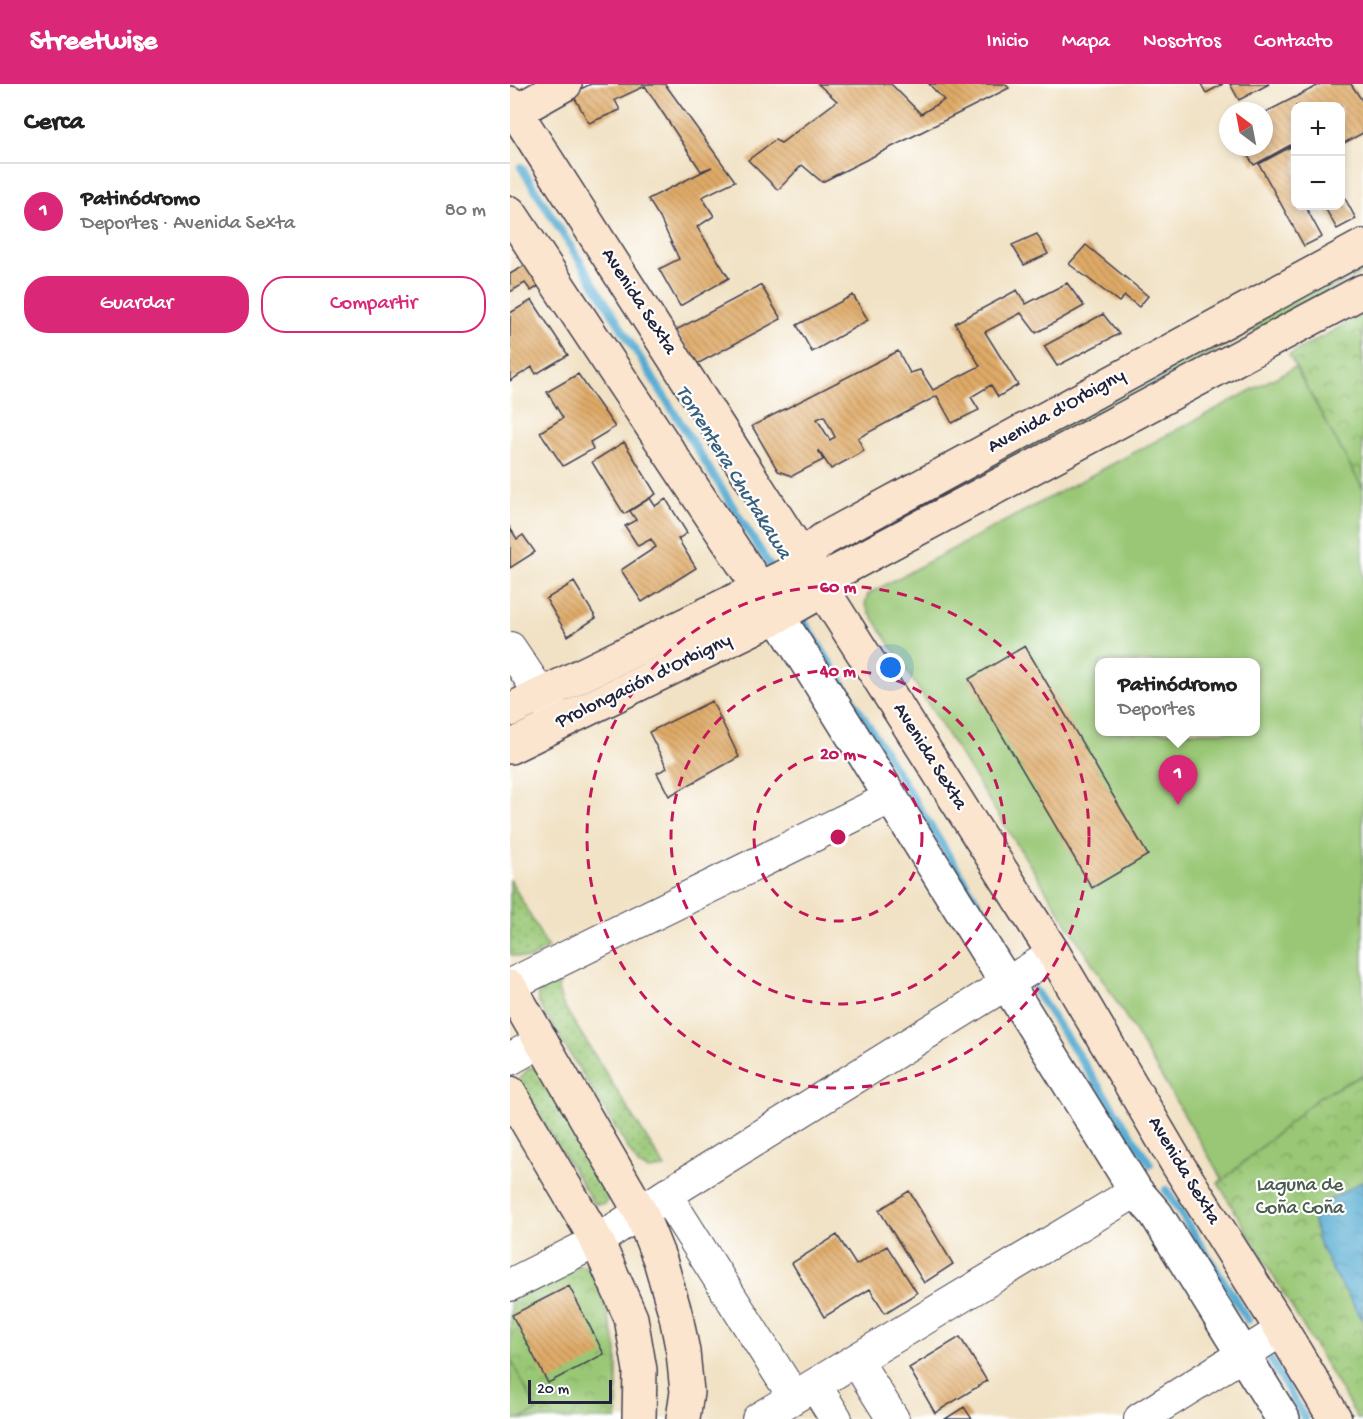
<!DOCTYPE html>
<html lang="es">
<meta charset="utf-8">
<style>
:root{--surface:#fff;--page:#f6f6f6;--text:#222;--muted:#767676;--line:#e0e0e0;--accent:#db2777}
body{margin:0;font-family:"Gochi Hand",sans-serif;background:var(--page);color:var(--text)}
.controls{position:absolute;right:18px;top:18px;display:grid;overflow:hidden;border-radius:12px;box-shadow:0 3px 9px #0003}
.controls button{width:54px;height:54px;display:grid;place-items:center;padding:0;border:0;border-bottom:2px solid var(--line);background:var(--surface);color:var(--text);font:30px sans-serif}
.compass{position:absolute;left:709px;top:18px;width:54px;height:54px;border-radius:50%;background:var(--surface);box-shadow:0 3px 9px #0003;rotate:328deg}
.scale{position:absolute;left:18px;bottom:15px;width:84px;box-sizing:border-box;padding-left:6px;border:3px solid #22223b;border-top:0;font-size:16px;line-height:21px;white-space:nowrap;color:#22223b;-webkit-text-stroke:4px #fff;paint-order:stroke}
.you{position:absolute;left:381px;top:584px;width:21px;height:21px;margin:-15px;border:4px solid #fff;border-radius:50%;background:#1a73e8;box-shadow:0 0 0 9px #1a73e833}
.badge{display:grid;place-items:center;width:39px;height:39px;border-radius:50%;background:var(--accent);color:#fff;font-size:20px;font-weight:700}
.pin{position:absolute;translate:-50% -50px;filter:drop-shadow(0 2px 3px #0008)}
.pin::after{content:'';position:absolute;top:32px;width:21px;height:18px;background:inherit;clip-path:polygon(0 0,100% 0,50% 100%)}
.popup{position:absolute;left:585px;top:574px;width:165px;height:78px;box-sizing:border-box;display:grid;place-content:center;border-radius:12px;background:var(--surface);filter:drop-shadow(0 2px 4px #0005);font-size:20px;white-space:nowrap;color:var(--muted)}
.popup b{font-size:22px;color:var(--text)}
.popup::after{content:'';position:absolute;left:50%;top:100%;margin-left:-12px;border:12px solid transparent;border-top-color:var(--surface)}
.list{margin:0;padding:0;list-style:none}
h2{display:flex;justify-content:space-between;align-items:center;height:78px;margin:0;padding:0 24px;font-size:26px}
h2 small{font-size:20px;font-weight:400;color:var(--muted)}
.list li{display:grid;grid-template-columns:39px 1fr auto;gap:18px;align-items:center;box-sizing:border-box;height:96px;padding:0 24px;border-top:2px solid var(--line)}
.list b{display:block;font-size:22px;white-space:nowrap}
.list p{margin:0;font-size:20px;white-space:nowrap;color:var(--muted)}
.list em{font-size:20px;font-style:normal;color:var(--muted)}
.actions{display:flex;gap:12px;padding:18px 24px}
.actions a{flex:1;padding:14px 0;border:2px solid var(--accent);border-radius:24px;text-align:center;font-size:21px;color:var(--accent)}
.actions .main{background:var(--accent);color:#fff}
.map{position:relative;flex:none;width:853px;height:1335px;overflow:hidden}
header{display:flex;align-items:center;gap:36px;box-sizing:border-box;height:84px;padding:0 30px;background:var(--accent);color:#fff}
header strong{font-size:28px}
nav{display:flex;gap:33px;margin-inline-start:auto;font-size:21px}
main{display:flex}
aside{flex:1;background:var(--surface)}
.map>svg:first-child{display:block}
.grass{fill:url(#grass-dots);stroke:#5e7458;stroke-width:1.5}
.park{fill:url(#park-crowns);stroke:#5e7458;stroke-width:1.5}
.pitch{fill:#99c775;stroke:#5e7458;stroke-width:1.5;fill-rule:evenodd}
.water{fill:url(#water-ripples);stroke:#3b6686;stroke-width:1.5}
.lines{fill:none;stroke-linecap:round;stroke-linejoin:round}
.stream{stroke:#54abd1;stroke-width:8}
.building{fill:url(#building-back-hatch);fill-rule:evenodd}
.minor-casing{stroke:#413f50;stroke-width:34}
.tertiary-casing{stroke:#413f50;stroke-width:36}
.secondary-casing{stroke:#413f50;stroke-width:36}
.minor{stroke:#fff;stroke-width:32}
.tertiary{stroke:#fff;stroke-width:33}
.secondary{stroke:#fce5cf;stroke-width:33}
.ring{fill:none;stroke:#c2185b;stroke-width:3;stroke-dasharray:10 8}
.labels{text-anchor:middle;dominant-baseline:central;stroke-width:4.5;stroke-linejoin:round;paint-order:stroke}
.street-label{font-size:20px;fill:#22223b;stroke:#fff}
.park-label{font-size:20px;fill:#4c5c4f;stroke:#fff}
.water-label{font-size:21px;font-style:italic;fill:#38607e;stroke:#fff}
.centre{fill:#c2185b;stroke:#fff;stroke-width:3}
.ring-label{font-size:18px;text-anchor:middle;font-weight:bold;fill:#c2185b;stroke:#fff;stroke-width:4.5;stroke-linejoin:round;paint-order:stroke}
</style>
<header>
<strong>Streetwise</strong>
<nav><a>Inicio</a><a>Mapa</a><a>Nosotros</a><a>Contacto</a></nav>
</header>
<main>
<aside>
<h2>Cerca<small></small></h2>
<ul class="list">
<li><span class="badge">1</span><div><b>Patinódromo</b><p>Deportes · Avenida Sexta</p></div><em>80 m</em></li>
</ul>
<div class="actions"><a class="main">Guardar</a><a>Compartir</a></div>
</aside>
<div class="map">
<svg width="853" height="1335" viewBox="0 0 853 1335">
<defs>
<pattern id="grass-dots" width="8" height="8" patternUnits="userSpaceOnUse" patternTransform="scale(1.5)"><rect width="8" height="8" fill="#99c775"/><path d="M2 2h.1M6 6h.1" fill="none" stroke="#7ca161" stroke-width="1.8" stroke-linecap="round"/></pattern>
<pattern id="park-crowns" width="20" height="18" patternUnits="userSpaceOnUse" patternTransform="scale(1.5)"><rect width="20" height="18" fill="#99c775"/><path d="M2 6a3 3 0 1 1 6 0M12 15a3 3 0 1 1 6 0" fill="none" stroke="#7ca161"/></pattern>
<pattern id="water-ripples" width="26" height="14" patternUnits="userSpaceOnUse" patternTransform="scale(1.5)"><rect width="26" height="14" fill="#54abd1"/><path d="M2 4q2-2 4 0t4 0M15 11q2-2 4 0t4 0" fill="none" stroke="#458bab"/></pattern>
<pattern id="building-back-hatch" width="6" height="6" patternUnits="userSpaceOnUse" patternTransform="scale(1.5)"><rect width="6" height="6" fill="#e0ab67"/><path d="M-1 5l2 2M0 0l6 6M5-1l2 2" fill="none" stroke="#b58b56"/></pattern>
</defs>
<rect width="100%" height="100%" fill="#fff"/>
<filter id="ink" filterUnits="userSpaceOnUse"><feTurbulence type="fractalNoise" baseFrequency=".0167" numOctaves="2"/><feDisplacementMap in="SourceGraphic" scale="12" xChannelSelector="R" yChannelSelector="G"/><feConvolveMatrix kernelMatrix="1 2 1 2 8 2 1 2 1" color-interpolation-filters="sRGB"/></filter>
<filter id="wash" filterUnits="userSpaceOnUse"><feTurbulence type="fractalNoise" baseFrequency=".008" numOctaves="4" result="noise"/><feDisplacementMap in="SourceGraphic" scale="24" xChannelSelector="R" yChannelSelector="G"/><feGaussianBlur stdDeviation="1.35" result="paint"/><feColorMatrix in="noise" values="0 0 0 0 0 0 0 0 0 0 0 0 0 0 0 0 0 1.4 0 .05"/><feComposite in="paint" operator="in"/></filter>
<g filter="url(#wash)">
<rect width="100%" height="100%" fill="#f1e2c5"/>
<path class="grass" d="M 853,179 L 853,188 L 320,473 L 316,466 Z
M 0,795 L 38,864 L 19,875 L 1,871 L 0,869 Z
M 52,889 L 48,905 L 52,919 L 155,1084 L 139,1086 L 128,1081 L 28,918 C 26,899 37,897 52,889 Z
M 19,984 L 27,984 L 35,989 L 102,1111 L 94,1120 L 84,1120 L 8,997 Z"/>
<path class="park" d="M 853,230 L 853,405 L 779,271 Z
M 853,991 L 853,1335 L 848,1335 L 708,1099 L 809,1013 Z
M 70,1181 L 85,1186 L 107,1265 L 107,1335 L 0,1335 L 0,1216 Z"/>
<path class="pitch" d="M 785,283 L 853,405 L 853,991 L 809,1013 L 713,1096 L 605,915 L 355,521 L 358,510 ZM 590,578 L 746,578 L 746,648 L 590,648 Z
M 0,1274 L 27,1327 L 11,1335 L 0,1335 Z"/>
<path class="water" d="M 853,1097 L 853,1236 L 822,1186 L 807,1155 L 803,1132 L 817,1117 Z"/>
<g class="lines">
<path class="stream" d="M 11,83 L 265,490
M 289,529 L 497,866
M 525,906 L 640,1080
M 656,1106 L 738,1236
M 760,1275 L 795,1335"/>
</g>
<g id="blocks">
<path class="building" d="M 81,0 L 155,0 L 225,97 L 192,113 L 204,132 L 187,143 L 219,194 L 170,222 L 149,185 L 169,175 L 150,134 L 138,115 L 202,83 L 191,87 L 135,2 L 105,16 L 110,26 L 79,39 L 62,9 Z
M 308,0 L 381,0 L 411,30 L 434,16 L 419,0 L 495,0 L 499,4 L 312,98 L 292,81 L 268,106 L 238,76 L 265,56 L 271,59 L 327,17 Z
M 691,0 L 713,0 L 696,9 Z
M 720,0 L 759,0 L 729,16 Z
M 811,0 L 841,0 L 853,18 L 853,49 L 834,59 L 831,54 L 831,22 L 786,22 L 786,58 L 744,81 L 733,65 L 754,63 L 754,29 Z
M 786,60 L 786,98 L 783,99 L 786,104 L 786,122 L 795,122 L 812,153 L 794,162 L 749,80 Z
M 831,107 L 846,135 L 827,145 L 814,122 L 831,122 Z
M 527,150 L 538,170 L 514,181 L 502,161 Z
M 576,161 L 638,212 L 629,223 L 615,212 L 609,218 L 559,180 Z
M 19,179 L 32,200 L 21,207 L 15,199 L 0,208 L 0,190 Z
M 557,199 L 574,222 L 526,249 L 511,229 L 475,248 L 508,301 L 488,313 L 481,301 L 461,313 L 469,326 L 442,339 L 427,312 L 348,354 L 354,367 L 321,385 L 308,366 L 313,376 L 282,392 L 268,387 L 242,342 L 388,267 L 400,289 L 410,286 L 423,306 L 470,282 L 445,239 L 507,206 L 516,220 ZM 314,332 L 325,353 L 320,356 L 307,335 Z
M 251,201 L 271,235 L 187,280 L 166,246 Z
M 343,211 L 358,236 L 302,268 L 287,241 Z
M 22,216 L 58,271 L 26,290 L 22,283 L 0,297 L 0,229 Z
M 593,230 L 609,250 L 547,282 L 534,262 Z
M 68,290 L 105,343 L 80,358 L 83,365 L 53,382 L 30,348 L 53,334 L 37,308 Z
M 114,358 L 146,410 L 114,430 L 82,378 Z
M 140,414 L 145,422 L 156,415 L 177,449 L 168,455 L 186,484 L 132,518 L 111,486 L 146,463 L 141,455 L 128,462 L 115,442 L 126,436 L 120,427 Z
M 0,444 L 7,455 L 13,451 L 25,468 L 0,484 Z
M 64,498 L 86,534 L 58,552 L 36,515 Z
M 515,562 L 638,771 L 582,804 L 459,595 Z
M 202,617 L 229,673 L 159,712 L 147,689 L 157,684 L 139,648 Z
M 399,1107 L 443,1180 L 414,1199 L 369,1126 Z
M 327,1151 L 346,1181 L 377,1162 L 407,1209 L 375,1229 L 360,1205 L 314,1233 L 282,1179 Z
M 59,1202 L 94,1270 L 38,1299 L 2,1231 Z
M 450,1253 L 477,1297 L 425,1329 L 399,1284 Z
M 454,1323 L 462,1335 L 435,1335 Z"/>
</g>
</g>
<g filter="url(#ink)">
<use href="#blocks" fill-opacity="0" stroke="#413f50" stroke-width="1.5"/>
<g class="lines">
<defs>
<path id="minor" d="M 0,564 L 46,633
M 0,901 L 380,714
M 0,975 L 32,957
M 156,1111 L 284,1313
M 0,1201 L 87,1157 L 156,1111 L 544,870
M 346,1276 L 383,1335
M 305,1301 L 326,1335
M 248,1335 L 626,1107
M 630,1335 L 772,1246"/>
<path id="tertiary" d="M 268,532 L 626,1107 L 646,1130 L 773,1335"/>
<path id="secondary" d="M 0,19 L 308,498 L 544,870 L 668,1081 L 772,1246 L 825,1335
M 0,31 L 55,0
M 0,129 L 262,523
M 0,626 L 279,490 L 292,473 L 314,455 L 853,162
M 0,663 L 268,532 L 298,515 L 308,498 L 853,207
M 0,903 L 131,1129 L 150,1176 L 166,1232 L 173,1268 L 177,1308 L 173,1335
M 0,1009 L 87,1157 L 121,1234 L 130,1286 L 129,1335"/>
</defs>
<use href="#minor" class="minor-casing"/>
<use href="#tertiary" class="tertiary-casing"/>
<use href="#secondary" class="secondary-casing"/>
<use href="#minor" class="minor"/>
<use href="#tertiary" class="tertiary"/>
<use href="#secondary" class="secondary"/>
</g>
</g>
<g class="ring">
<circle cx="328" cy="753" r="84"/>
<circle cx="328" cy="753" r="167"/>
<circle cx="328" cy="753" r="251"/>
</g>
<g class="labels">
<g class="street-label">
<text transform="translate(128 218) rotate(57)">Avenida Sexta</text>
<text transform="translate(547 328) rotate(-29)">Avenida d'Orbigny</text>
<text transform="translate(134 598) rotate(-26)">Prolongación d'Orbigny</text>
<text transform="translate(419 673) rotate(58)">Avenida Sexta</text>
<text transform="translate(673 1087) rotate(59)">Avenida Sexta</text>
</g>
<g class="park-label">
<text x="790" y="1102">Laguna de<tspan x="790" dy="23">Coña Coña</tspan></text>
</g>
<g class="water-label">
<text transform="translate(222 389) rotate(58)">Torrentera Chutakawa</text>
</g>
</g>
<circle cx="328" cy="753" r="9" class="centre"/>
<g class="ring-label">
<text x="328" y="508">60 m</text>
<text x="328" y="592">40 m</text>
<text x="328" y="675">20 m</text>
</g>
</svg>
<div class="controls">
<button>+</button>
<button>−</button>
</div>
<svg class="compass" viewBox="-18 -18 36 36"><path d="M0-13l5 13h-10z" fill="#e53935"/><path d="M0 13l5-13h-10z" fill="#767676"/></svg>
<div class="scale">20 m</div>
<div class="you"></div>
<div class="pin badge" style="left:668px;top:721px">1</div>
<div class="popup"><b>Patinódromo</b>Deportes</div>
</div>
</main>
